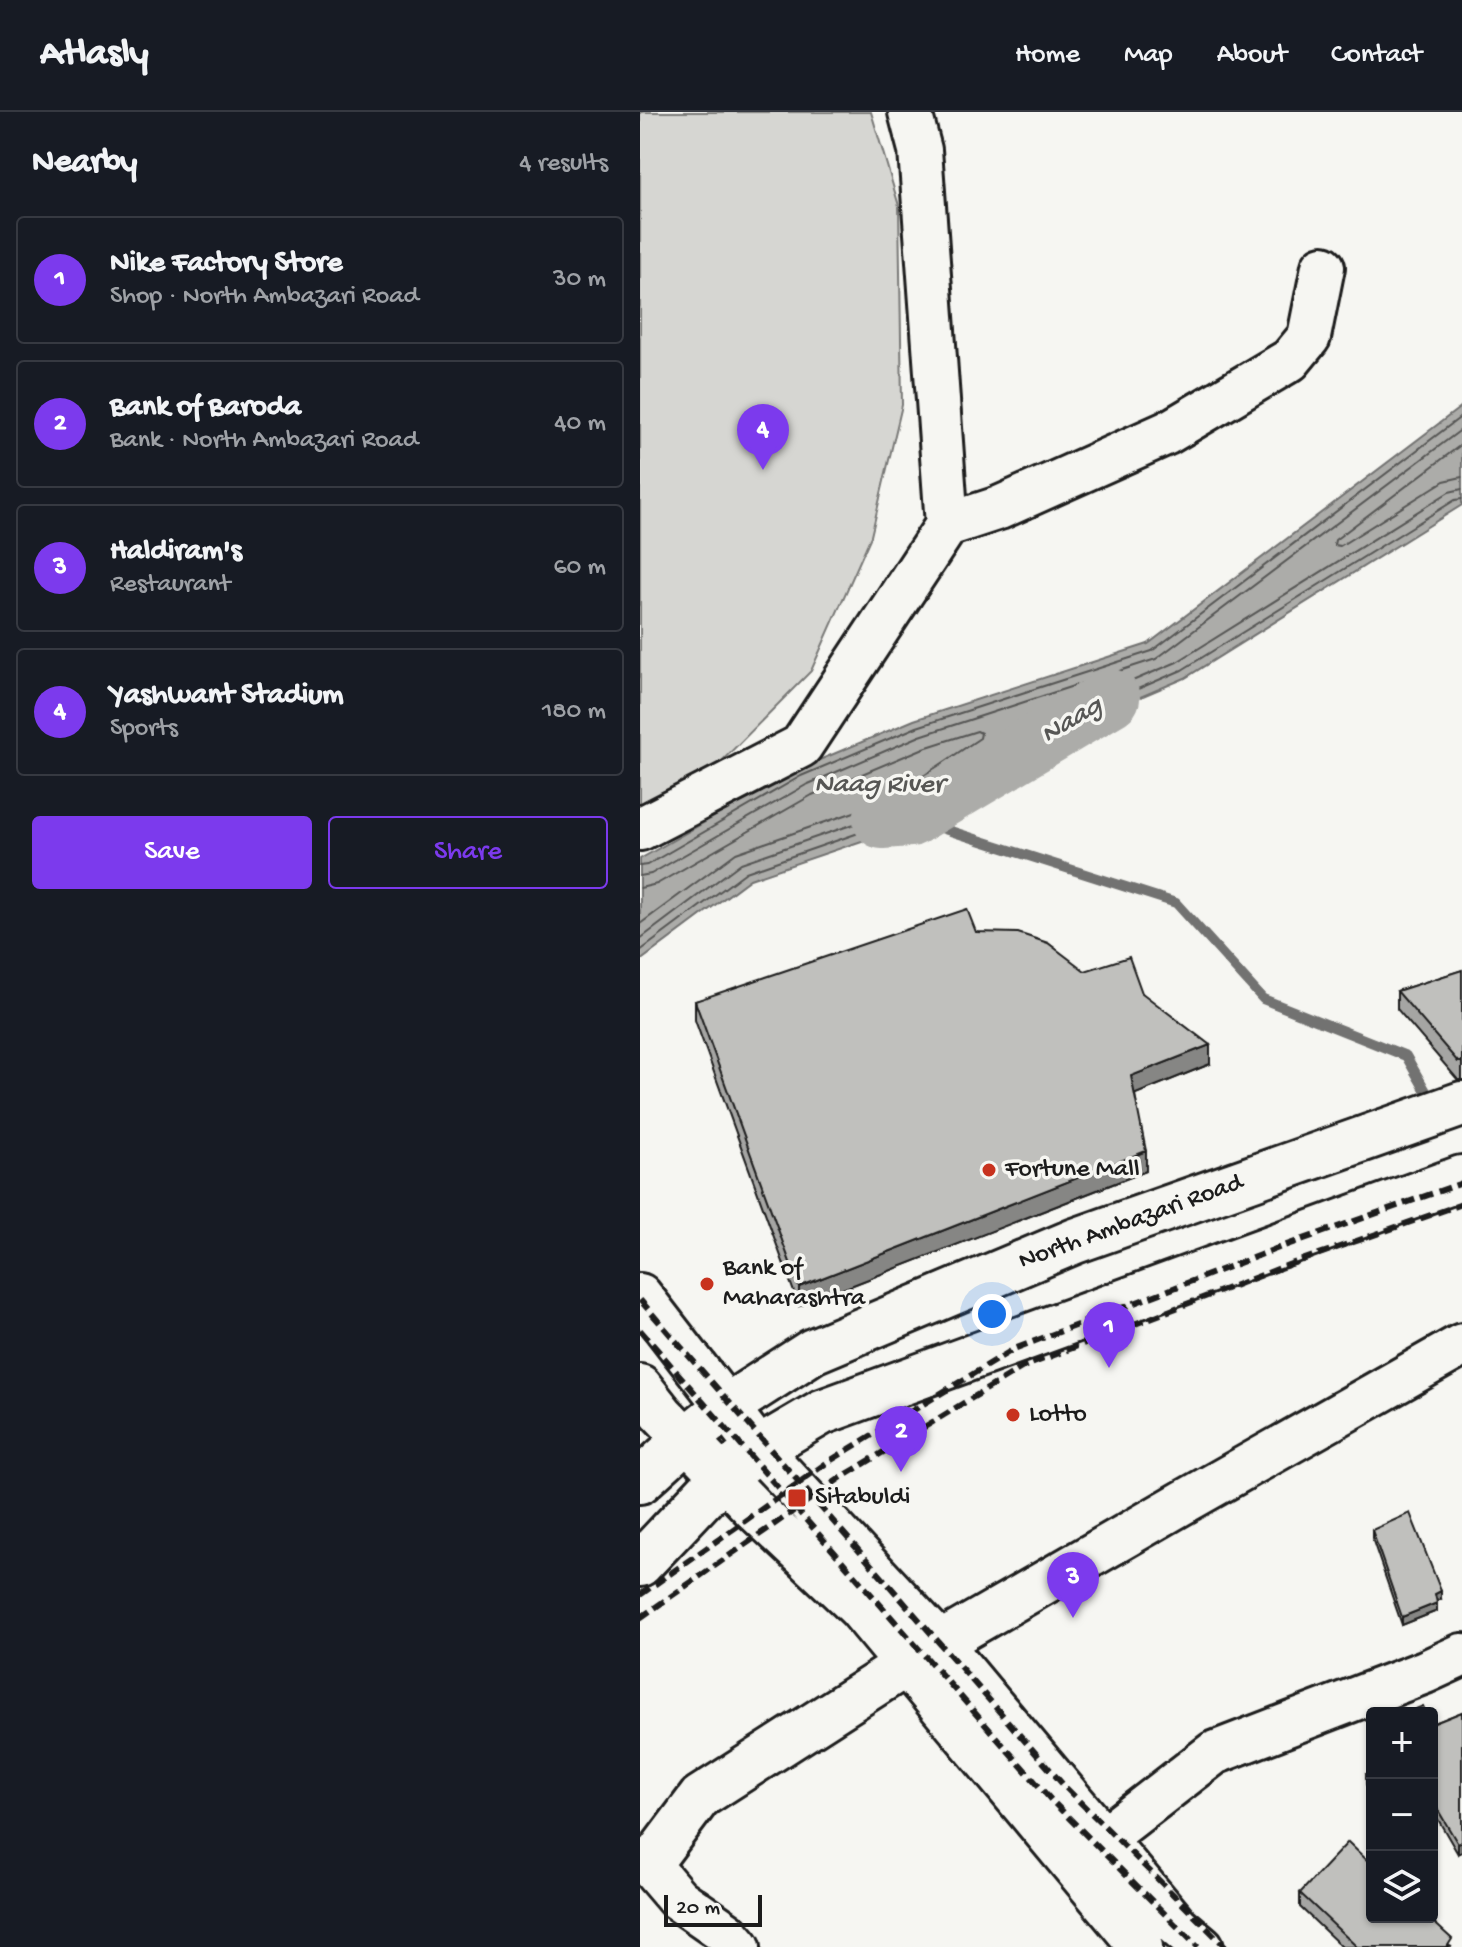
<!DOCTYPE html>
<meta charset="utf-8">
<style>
:root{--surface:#171b24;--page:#242831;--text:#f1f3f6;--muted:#9ea1a6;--line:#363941;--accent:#7c3aed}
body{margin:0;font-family:"Gochi Hand",sans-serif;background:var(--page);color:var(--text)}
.controls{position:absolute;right:24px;bottom:24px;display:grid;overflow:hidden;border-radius:8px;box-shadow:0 2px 6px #0004}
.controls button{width:72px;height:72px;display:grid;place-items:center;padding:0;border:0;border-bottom:2px solid var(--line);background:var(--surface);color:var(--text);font:40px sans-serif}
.scale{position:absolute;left:24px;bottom:20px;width:98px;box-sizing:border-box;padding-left:8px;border:4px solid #1c1c1c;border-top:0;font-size:22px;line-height:28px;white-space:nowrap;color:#1c1c1c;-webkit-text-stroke:6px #f6f6f2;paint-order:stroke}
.you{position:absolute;left:352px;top:1202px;width:28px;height:28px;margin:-20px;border:6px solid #fff;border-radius:50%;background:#1a73e8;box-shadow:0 0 0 12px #1a73e833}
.badge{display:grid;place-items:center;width:52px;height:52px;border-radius:50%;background:var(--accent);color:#fff;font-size:26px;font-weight:700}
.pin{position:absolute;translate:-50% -66px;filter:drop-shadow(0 2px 4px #0008)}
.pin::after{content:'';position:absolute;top:42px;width:28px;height:24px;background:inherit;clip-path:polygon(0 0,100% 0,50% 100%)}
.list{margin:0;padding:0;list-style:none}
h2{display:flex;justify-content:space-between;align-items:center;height:104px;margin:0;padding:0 32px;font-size:34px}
h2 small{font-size:26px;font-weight:400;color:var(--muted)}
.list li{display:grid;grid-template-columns:52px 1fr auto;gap:24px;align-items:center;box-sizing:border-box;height:128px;margin:0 16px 16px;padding:0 16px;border:2px solid var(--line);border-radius:8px}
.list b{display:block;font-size:30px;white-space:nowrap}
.list p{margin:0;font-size:26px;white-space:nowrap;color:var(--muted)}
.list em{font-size:26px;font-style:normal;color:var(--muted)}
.actions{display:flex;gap:16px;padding:24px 32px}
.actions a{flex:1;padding:18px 0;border:2px solid var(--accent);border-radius:8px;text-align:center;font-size:28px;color:var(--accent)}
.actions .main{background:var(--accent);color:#fff}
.icon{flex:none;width:44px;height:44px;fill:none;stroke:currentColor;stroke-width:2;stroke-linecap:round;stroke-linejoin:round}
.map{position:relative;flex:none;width:822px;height:1835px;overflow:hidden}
header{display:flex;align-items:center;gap:48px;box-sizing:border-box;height:112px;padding:0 40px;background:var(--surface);border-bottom:2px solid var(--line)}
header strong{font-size:38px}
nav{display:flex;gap:44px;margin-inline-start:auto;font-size:28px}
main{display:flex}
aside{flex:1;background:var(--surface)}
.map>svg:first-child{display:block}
.green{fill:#d6d6d2;stroke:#797977;stroke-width:2}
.water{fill:#acaca9;stroke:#727271;stroke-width:2}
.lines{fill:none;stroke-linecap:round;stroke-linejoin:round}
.shore{stroke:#565654;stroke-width:2}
.stream{stroke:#727271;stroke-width:10}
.river{stroke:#acaca9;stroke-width:58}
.minor-casing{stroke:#1c1c1c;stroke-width:48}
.major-casing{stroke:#1c1c1c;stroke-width:50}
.minor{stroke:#f6f6f2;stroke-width:42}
.major{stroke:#f6f6f2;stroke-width:44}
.rail{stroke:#1c1c1c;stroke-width:6;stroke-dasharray:12 6;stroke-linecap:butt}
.wall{fill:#a5a5a3;stroke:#1c1c1c;stroke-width:2}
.shaded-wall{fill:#868684;stroke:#1c1c1c;stroke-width:2}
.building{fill:#c0c0bd;stroke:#1c1c1c;stroke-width:2}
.poi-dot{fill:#c8321e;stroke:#f6f6f2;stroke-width:3}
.labels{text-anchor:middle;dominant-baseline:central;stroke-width:7;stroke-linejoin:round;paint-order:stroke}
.poi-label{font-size:26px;fill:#1c1c1c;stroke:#f6f6f2;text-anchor:start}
.street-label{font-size:26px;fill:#1c1c1c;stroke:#f6f6f2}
.water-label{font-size:28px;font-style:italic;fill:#565654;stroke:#f6f6f2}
</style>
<header>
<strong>Atlasly</strong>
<nav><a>Home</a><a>Map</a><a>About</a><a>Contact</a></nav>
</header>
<main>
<aside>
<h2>Nearby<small>4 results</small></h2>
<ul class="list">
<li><span class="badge">1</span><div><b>Nike Factory Store</b><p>Shop · North Ambazari Road</p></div><em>30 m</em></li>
<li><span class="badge">2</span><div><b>Bank of Baroda</b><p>Bank · North Ambazari Road</p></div><em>40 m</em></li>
<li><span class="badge">3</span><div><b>Haldiram's</b><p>Restaurant</p></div><em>60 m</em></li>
<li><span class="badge">4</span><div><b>Yashwant Stadium</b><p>Sports</p></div><em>180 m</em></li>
</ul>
<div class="actions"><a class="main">Save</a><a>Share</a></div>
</aside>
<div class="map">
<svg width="822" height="1835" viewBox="0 0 822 1835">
<rect width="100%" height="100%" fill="#f6f6f2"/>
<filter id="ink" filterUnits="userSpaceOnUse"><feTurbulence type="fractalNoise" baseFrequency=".0125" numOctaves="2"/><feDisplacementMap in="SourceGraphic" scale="16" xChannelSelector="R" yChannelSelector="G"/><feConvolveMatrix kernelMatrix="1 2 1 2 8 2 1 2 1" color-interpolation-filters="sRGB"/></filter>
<g filter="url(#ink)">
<path class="green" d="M 0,0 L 231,0 L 259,94 L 262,293 L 231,424 L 171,559 L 54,677 L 0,698 Z"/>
<path class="water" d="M 822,294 L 822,393 L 545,566 L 376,638 L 260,716 L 110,767 L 0,849 L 0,747 L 158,657 L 274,608 L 508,532 Z"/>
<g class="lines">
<path class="shore" d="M 822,332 L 695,428 L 694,433 L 700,434 L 804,369 L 822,365
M 0,754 L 7,753 L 161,664 L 277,615 L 512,539 L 822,304
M 0,764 L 11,762 L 166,673 L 280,624 L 516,547 L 822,317
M 0,776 L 17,772 L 172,683 L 284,636 L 337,619 L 341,621 L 340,626 L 246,689 L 96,741 L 0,812
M 0,827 L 101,751 L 252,699 L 368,622 L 537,550 L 809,380 L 822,377
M 0,839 L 106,760 L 256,708 L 372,631 L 542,558 L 815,388 L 822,387"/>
<path class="stream" d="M 270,706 L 536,791 L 623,887 L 766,944 L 791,988"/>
<path class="river" d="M 242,708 L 270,706 L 471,586"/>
<defs>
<path id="minor" d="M 307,413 L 359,396 L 527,321 L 650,248 L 669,225 L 683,155
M 0,717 L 161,634 L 307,413 L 280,38 L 270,0
M 0,1183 L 119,1337 L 300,1531 L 537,1814 L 562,1835
M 0,1274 L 22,1302 L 113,1396 L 219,1496 L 501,1835
M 300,1531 L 544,1390 L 822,1233
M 463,1727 L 574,1641 L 785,1560 L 822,1543
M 99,1835 L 87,1821 L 38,1787 L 9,1753 L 60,1685 L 266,1553"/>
<path id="major" d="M 0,1369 L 46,1327 L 86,1295 L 173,1239 L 435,1129 L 822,992
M 0,1452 L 82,1365 L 119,1337 L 182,1300 L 822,1066"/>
</defs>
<use href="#minor" class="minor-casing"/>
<use href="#major" class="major-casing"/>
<use href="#minor" class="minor"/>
<use href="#major" class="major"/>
<path class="rail" d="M 0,1188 L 426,1676 L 586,1835
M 0,1218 L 412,1689 L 558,1835
M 0,1483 L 188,1350 L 374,1237 L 641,1135 L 822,1071
M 0,1506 L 199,1367 L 383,1255 L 648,1153 L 822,1092"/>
</g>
<path class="wall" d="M 336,820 L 502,881 L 570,952 L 495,982 L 506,1059 L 159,1194 L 55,908 L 55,889 Z
M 822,858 L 822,968 L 818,968 L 757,897 L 757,879 Z
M 732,1418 L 801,1487 L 797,1489 L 797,1499 L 762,1513 L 732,1426 Z
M 822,1600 L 822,1740 L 818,1742 L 792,1697 L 792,1612 Z
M 732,1660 L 732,1686 L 726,1672 L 726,1662 Z
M 660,1781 L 732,1805 L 812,1835 L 702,1835 L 660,1795 Z"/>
<path class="shaded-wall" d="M 570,933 L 570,952 L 491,984 L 491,964 Z
M 506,1039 L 506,1059 L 159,1194 L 159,1175 Z
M 801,1479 L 801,1487 L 795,1490 L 795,1482 Z
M 797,1491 L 797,1499 L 762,1513 L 762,1505 Z
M 822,1730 L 822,1740 L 818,1742 L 818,1732 Z"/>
<path class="building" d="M 327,797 L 336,820 L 378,821 L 408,831 L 445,859 L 489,845 L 502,881 L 570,933 L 491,964 L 506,1039 L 159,1175 L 55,889 Z
M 822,858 L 822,950 L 818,950 L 757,879 Z
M 770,1401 L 801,1479 L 795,1482 L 797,1491 L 762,1505 L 732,1418 Z
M 783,1594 L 786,1601 L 766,1601 Z
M 822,1600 L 822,1730 L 818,1732 L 792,1688 L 792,1612 Z
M 732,1660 L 732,1676 L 726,1662 Z
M 708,1730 L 732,1753 L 732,1805 L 788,1805 L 812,1827 L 807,1835 L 717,1835 L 660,1781 Z"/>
</g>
<g class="poi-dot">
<circle cx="349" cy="1058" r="8"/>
<circle cx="67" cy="1172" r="8"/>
<circle cx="373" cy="1303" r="8"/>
<rect x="147" y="1376" width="20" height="20" rx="4"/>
</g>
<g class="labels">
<g class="poi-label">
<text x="365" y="1058">Fortune Mall</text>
<text x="83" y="1157">Bank of<tspan x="83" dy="30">Maharashtra</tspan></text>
<text x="389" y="1303">Lotto</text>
<text x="175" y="1386">Sitabuldi</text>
</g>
<g class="street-label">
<text transform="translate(491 1111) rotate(-20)">North Ambazari Road</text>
</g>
<g class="water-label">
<text transform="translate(432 609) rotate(-31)">Naag</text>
<text x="239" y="673">Naag River</text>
</g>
</g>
</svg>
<div class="controls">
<button>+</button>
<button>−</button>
<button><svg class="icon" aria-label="layers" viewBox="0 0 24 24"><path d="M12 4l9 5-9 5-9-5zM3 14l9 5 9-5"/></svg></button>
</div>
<div class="scale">20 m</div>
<div class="you"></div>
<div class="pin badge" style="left:469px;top:1256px">1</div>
<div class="pin badge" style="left:261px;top:1360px">2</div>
<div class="pin badge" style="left:433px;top:1506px">3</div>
<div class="pin badge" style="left:123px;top:358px">4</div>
</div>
</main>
